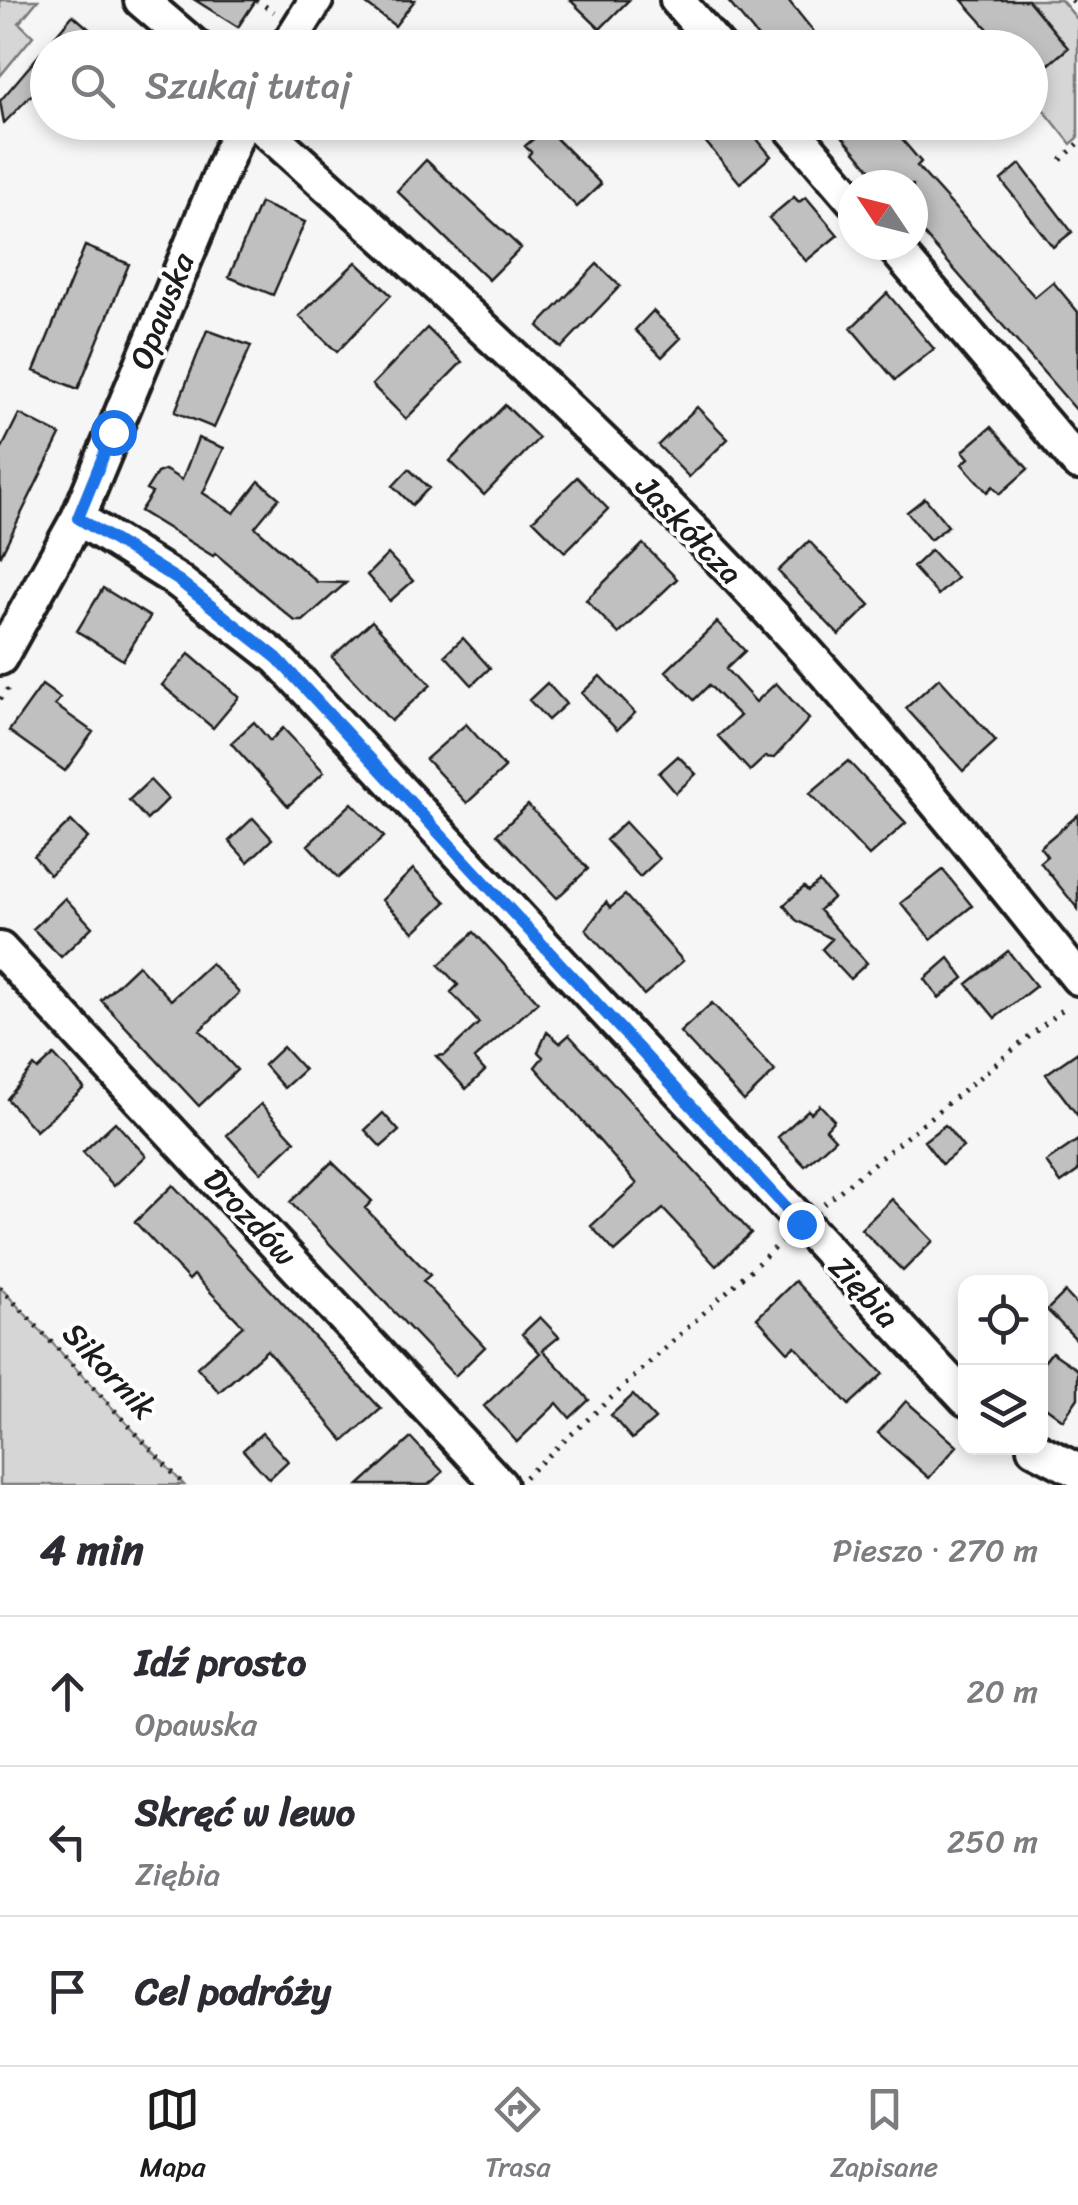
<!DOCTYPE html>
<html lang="pl">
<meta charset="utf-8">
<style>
:root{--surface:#fff;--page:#f2f2f3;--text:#2b2b33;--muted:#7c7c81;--line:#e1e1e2;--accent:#1c1c1c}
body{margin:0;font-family:Sriracha,sans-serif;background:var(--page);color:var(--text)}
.controls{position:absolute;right:30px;bottom:30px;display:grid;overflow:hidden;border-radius:20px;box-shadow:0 5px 15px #0003}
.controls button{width:90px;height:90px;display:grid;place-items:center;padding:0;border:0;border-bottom:2px solid var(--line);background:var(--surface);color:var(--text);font:50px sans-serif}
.compass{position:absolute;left:838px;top:170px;width:90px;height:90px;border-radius:50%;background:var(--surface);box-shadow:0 5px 15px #0003;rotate:305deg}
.stop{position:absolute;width:30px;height:30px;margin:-22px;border:8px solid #1a73e8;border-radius:50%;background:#fff}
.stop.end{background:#1a73e8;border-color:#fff;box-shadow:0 2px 10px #0008}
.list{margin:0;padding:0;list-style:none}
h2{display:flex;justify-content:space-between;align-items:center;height:130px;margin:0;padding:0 40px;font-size:42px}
h2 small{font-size:32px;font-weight:400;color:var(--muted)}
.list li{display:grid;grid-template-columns:65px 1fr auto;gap:30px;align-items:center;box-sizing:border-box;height:150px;padding:0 40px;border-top:2px solid var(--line)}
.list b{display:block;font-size:38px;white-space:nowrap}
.list p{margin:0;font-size:32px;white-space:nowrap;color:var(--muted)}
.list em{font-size:32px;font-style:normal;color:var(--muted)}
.icon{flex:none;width:55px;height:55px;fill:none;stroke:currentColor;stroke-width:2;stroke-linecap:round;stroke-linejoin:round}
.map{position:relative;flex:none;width:1078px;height:1485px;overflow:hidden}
.search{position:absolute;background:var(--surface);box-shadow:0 5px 15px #0003;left:30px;right:30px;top:30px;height:110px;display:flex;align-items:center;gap:25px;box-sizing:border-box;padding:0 35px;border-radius:55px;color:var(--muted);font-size:38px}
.sheet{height:580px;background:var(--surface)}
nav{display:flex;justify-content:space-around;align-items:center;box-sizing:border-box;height:140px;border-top:2px solid var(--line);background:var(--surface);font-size:28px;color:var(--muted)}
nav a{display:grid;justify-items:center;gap:5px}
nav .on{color:var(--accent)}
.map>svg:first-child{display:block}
.green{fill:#d6d6d6;stroke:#797979;stroke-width:2.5}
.building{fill:#c0c0c0;stroke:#1c1c1c;stroke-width:2.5}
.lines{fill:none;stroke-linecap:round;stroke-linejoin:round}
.minor-casing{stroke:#1c1c1c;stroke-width:40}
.path{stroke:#1c1c1c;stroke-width:5;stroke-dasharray:2.5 8;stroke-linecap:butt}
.minor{stroke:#fff;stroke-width:32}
.route{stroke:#1a73e8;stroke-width:12}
.labels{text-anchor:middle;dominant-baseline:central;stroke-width:8;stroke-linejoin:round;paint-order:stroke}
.street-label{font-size:32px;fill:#1c1c1c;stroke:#fff}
</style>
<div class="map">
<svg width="1078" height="1485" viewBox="0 0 1078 1485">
<rect width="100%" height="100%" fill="#f6f6f6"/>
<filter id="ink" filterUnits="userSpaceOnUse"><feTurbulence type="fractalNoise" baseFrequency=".01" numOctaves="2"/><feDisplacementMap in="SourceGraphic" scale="20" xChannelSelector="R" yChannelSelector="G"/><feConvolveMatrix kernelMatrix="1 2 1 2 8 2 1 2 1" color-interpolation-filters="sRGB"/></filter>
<g filter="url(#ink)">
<path class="green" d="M 0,0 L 38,0 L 19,23 L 33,36 L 0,76 Z
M 1029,0 L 1061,0 L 1078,20 L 1078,138 L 1071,144 L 1031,94 L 1031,80 L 1068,48 Z
M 0,1287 L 184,1485 L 0,1485 Z"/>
<path class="building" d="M 195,0 L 256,0 L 238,27 Z
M 361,0 L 415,0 L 395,26 Z
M 570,0 L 629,0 L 600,29 Z
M 727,0 L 788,0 L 827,48 L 767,48 Z
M 962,0 L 1028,0 L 1068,48 L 1030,80 L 1030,48 L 1005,48 Z
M 73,15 L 111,48 L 48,48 L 48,78 L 4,123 L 0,101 Z
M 689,122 L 743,122 L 771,156 L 740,183 Z
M 830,122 L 887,122 L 921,162 L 917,166 L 1035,297 L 1053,282 L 1078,312 L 1078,412 L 913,222 L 913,185 L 884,185 Z
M 546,128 L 601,184 L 577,207 L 528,156 L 531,152 L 525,146 Z
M 426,160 L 521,248 L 489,280 L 397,191 Z
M 1020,164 L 1072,232 L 1053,247 L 1001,180 Z
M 794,197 L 799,202 L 806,197 L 838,235 L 806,261 L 769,218 Z
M 260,203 L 305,222 L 273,295 L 229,277 Z
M 85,246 L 129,264 L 78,389 L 34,371 Z
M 356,262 L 391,295 L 337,352 L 299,316 Z
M 597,264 L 620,286 L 561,348 L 538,326 Z
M 887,293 L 934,349 L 895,380 L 851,328 Z
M 653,311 L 681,338 L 662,357 L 635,330 Z
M 427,328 L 462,362 L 406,419 L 372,385 Z
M 207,330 L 251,346 L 214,428 L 175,412 Z
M 505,405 L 539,438 L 484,495 L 450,461 Z
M 697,407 L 728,439 L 689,477 L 658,445 Z
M 19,414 L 60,435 L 0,557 L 0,452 Z
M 991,427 L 1028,469 L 1000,494 L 993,486 L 987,492 L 962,464 L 969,458 L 963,451 Z
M 198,438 L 224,448 L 203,493 L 234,513 L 259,481 L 279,498 L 255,527 L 317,582 L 346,583 L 303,621 L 295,621 L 215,553 L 213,556 L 140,511 L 152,493 L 146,490 L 157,473 L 165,470 L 182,480 Z
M 409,469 L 429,488 L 412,505 L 393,486 Z
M 577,477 L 608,509 L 565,552 L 533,520 Z
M 925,498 L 948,526 L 930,540 L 907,512 Z
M 809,541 L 870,605 L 839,635 L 778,571 Z
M 643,544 L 677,579 L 619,634 L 586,600 Z
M 931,550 L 957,578 L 938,595 L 913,567 Z
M 388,554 L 413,581 L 390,601 L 367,575 Z
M 103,588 L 150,617 L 123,660 L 77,631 Z
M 372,621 L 431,685 L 391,721 L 332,657 Z
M 717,622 L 745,651 L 726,669 L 756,702 L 776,683 L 809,719 L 774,758 L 765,757 L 750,771 L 718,736 L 740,716 L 709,685 L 694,700 L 666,671 Z
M 463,638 L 490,668 L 472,685 L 445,655 Z
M 189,654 L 239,697 L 213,728 L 162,685 Z
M 600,676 L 635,713 L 617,730 L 582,693 Z
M 939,678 L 996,741 L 963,771 L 906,708 Z
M 547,683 L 566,704 L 548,720 L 529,700 Z
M 42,685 L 60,698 L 55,705 L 93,732 L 65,771 L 9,731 Z
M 254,722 L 270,741 L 283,728 L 324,772 L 288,806 L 231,743 Z
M 466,724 L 505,768 L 467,803 L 426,759 Z
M 678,756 L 696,774 L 676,793 L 659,773 Z
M 848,761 L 906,823 L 869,856 L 810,793 Z
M 150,780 L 168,799 L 147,820 L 129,800 Z
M 352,803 L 384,837 L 338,878 L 308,845 Z
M 528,805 L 588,869 L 557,898 L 497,834 Z
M 1078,815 L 1078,909 L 1040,862 L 1047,856 L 1040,847 Z
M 253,818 L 272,839 L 248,862 L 229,841 Z
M 71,821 L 88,838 L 50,875 L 34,856 Z
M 625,822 L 659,859 L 640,877 L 606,840 Z
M 413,869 L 446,902 L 414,932 L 382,900 Z
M 943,870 L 972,906 L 931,939 L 901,903 Z
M 819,882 L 833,898 L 819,910 L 867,963 L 850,979 L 822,949 L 832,939 L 796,920 L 784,905 L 804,887 L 808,891 Z
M 625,895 L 683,961 L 644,995 L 586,930 L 606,902 L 610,908 Z
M 65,898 L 92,927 L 61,957 L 33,929 Z
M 474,932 L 538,1002 L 474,1059 L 485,1071 L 466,1089 L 436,1056 L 445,1055 L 479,1023 L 451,992 L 458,985 L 439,965 Z
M 1008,951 L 1036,986 L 995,1018 L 967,984 Z
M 949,958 L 964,978 L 939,998 L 925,979 Z
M 211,963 L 239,993 L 200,1030 L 237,1070 L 199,1106 L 101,1000 L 138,965 L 171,1000 Z
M 712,1003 L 775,1071 L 744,1101 L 680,1032 Z
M 547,1032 L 560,1043 L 569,1035 L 751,1233 L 716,1266 L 663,1209 L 615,1252 L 591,1226 L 637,1184 L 535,1067 L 543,1057 L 538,1052 Z
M 283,1047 L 304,1070 L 284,1088 L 264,1065 Z
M 1078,1052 L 1078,1116 L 1046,1074 Z
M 54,1055 L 84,1088 L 36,1131 L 7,1099 L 34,1066 L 38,1070 Z
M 261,1104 L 295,1141 L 261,1173 L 227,1135 Z
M 820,1105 L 834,1120 L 826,1129 L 835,1139 L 805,1166 L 778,1137 L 808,1110 L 811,1113 Z
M 383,1113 L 399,1131 L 381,1147 L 365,1130 Z
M 115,1122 L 146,1156 L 114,1186 L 83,1152 Z
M 945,1125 L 963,1147 L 942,1164 L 924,1141 Z
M 1078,1140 L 1078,1171 L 1061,1183 L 1046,1162 Z
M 332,1162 L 372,1201 L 365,1208 L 430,1275 L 423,1281 L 485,1347 L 455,1376 L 290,1202 Z
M 173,1185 L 381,1409 L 344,1441 L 267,1350 L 219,1392 L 197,1367 L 243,1326 L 194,1275 L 189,1280 L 135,1222 Z
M 892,1199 L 933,1241 L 903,1271 L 861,1229 Z
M 795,1281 L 883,1374 L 849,1405 L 795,1346 L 788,1352 L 757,1318 Z
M 1065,1292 L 1078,1306 L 1078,1341 L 1047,1310 Z
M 540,1317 L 559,1337 L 543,1350 L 589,1400 L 570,1418 L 557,1403 L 517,1442 L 484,1406 L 540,1353 L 522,1334 Z
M 1052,1352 L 1078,1370 L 1078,1398 L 1063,1420 L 1040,1403 L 1040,1367 Z
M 633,1395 L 655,1419 L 632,1439 L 611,1415 Z
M 906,1401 L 957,1446 L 929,1478 L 878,1433 Z
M 262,1433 L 288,1461 L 269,1479 L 243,1450 Z
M 411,1438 L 443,1472 L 428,1485 L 359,1485 Z"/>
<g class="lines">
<defs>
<path id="minor" d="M 141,0 L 197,48
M 677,0 L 719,48
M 286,48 L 316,0
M 256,122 C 405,255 553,390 693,531 C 831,671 955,824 1078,978
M 786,122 L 853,200
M 892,245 L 1078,463
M 78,518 L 178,581 L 277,658 L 966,1399
M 0,658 L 78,518 L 242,122
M 0,949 L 500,1485
M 1034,1448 L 1078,1471"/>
</defs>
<use href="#minor" class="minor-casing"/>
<path class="path" d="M 256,0 L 274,12
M 1072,0 L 1078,7
M 1061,160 L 1078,144
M 0,699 L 10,686
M 824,1204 L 1068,1005
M 0,1287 L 184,1485
M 525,1477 L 782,1241"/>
<use href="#minor" class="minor"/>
</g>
</g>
<g class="lines" filter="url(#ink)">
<path class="route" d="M 113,432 L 78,518 L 178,580 L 277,658 L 801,1224"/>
</g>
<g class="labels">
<g class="street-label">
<text transform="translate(162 311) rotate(-68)">Opawska</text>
<text transform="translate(689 530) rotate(46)">Jaskółcza</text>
<text transform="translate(250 1217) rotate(47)">Drozdów</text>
<text transform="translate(864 1292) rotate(47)">Ziębia</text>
<text transform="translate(109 1371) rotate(47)">Sikornik</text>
</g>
</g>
</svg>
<div class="controls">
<button><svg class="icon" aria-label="locate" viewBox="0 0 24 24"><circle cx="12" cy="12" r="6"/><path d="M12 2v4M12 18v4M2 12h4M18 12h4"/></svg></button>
<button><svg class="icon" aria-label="layers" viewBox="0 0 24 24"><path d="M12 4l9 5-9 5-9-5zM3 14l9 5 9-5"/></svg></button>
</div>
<svg class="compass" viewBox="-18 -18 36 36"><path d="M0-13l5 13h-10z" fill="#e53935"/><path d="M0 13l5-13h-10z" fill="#7c7c81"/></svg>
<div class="stop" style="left:113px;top:432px"></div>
<div class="stop end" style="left:801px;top:1224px"></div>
<div class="search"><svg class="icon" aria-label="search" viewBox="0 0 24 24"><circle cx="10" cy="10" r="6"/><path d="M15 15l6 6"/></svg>Szukaj tutaj</div>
</div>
<section class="sheet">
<h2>4 min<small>Pieszo · 270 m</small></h2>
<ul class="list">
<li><svg class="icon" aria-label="ahead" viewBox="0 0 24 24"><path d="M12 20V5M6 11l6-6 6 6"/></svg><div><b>Idź prosto</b><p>Opawska</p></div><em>20 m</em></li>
<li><svg class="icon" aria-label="left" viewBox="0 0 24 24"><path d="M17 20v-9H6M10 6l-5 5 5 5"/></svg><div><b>Skręć w lewo</b><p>Ziębia</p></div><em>250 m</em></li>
<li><svg class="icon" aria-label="arrive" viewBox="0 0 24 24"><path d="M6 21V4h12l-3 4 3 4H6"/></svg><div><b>Cel podróży</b></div></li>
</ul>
</section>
<nav>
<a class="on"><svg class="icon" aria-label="map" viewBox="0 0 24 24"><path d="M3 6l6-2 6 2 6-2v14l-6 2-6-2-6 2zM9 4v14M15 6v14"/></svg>Mapa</a>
<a><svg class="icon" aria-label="directions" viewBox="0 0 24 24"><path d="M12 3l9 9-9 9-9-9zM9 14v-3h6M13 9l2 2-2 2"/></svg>Trasa</a>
<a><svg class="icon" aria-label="saved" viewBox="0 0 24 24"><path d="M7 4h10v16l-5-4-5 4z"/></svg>Zapisane</a>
</nav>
